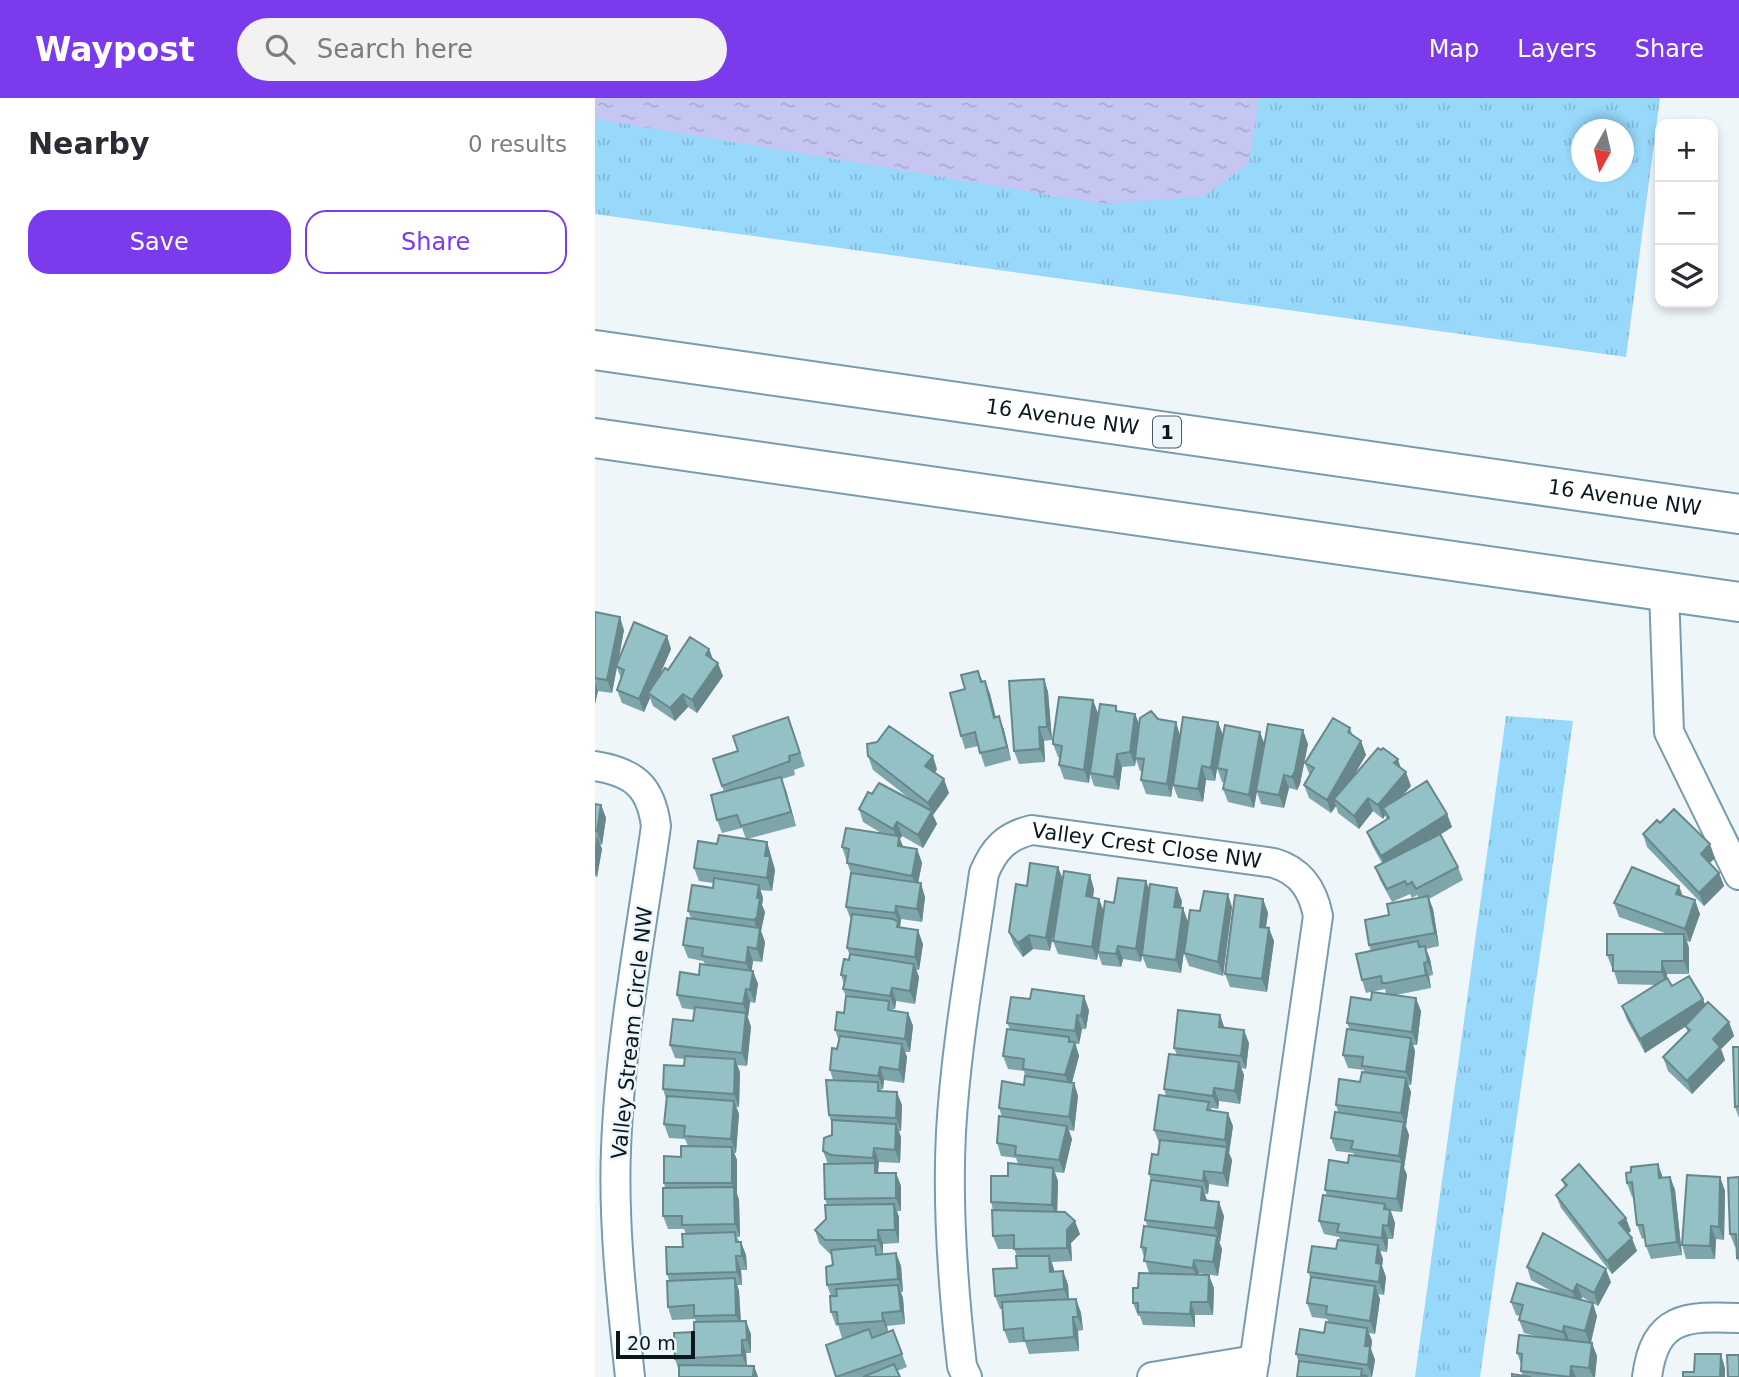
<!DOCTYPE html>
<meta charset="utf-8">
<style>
:root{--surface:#fff;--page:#f2f2f3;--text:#2b2b33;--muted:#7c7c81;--line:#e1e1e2;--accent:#7c3aed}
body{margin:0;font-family:"DejaVu Sans",sans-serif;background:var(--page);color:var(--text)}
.controls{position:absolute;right:21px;top:21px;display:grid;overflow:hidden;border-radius:14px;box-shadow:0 4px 10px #0003}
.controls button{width:63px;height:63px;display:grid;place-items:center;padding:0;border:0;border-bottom:2px solid var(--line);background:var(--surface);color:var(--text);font:35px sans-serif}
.compass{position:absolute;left:976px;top:21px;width:63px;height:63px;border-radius:50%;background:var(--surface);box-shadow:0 4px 10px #0003;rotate:188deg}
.scale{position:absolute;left:21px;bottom:18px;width:79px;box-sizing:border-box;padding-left:7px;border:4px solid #09171e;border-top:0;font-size:19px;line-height:24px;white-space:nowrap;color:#09171e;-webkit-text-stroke:5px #eef6fa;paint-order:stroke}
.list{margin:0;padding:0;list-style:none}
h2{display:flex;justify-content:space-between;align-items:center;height:91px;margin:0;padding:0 28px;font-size:30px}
h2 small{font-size:23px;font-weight:400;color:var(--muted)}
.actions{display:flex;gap:14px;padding:21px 28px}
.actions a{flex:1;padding:16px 0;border:2px solid var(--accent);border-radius:21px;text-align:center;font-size:24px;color:var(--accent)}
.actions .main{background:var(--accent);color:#fff}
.icon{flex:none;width:38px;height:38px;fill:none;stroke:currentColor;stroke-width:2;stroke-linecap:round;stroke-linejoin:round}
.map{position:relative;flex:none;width:1144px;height:1279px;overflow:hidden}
header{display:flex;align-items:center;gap:42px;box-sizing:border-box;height:98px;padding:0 35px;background:var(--accent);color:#fff}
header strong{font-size:33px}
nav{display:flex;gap:38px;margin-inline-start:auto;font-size:24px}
.search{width:490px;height:63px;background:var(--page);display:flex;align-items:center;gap:18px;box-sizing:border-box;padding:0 24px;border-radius:38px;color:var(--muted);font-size:26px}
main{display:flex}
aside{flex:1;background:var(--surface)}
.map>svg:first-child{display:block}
.park{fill:url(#park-tufts);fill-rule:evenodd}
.water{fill:url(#water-ripples)}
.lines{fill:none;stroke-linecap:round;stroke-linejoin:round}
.minor-casing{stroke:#789caf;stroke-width:32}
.highway-casing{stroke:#789caf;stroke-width:42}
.minor{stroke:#fff;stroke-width:28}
.highway{stroke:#fff;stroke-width:38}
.wall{fill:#7ea6aa}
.shaded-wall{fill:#67878b}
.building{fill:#93c1c6;stroke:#67878b;stroke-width:2}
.labels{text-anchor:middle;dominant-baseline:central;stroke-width:5;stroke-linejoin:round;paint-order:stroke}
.shield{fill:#eef6fa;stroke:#4e5a60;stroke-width:2}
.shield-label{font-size:19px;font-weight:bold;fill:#09171e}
.street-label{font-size:21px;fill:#09171e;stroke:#eef6fa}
</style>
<header>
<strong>Waypost</strong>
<div class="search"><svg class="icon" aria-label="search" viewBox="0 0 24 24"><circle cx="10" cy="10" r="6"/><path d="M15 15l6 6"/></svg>Search here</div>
<nav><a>Map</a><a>Layers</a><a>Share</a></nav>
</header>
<main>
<aside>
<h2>Nearby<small>0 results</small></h2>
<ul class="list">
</ul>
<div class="actions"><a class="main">Save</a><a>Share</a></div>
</aside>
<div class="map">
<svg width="1144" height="1279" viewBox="0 0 1144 1279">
<defs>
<pattern id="park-tufts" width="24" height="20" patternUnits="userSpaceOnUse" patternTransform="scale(1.75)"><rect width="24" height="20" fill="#98d8fa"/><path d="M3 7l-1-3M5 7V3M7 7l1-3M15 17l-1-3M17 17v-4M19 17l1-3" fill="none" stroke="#82b9d6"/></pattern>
<pattern id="water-ripples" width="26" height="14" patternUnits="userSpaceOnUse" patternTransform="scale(1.75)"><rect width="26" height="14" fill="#c5c7f2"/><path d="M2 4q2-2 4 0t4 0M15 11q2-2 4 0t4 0" fill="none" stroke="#a8aacf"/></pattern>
</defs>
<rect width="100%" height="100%" fill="#eef6fa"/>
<path class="park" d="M 0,0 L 1065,0 L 1031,259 L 0,116 ZM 986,32 L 1028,32 L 1028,74 L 986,74 Z
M 911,618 L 978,623 L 885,1279 L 820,1279 Z"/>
<path class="water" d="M 0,0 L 664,0 L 654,65 L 610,98 L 508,106 L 0,21 Z"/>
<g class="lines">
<defs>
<g id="minor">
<path d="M 1069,493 L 1074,634 L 1144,777"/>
<path d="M 0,668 C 39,674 56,689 61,728 C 46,835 25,943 21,1051 C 18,1126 27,1204 35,1279"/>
<path id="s1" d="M 372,1279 L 367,1268 C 358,1190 352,1112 356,1034 C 361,947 377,861 389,775 C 399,751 411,738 437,732 L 679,765 C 706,773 718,792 723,818 L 657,1279"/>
<path d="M 557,1279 L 660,1262"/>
<path d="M 1052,1279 C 1060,1218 1091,1218 1144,1220"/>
</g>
<g id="highway">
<path id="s2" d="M 0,252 L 1144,416"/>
<path d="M 0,340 L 1144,504"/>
</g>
</defs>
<use href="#minor" class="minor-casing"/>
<use href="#highway" class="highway-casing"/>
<use href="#minor" class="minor"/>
<use href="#highway" class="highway"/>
</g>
<path class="wall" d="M 0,514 L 29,532 L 23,565 L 72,538 L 76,551 L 64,579 L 73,572 L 114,551 L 118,561 L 128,578 L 102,615 L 93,609 L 80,623 L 58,608 L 55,600 L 49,614 L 27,605 L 22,592 L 26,581 L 22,569 L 17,595 L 3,593 L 0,606 Z
M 383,573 L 388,584 L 390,583 L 395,596 L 401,619 L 409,632 L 416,662 L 390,669 L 383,648 L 370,651 L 366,638 L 370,591 Z
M 449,581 L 453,594 L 457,642 L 449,643 L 450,664 L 424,666 L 419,653 Z
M 498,602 L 503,615 L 523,614 L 540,616 L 545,627 L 563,621 L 585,637 L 628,637 L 623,670 L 670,646 L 713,646 L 705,686 L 702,692 L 694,690 L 689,710 L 666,706 L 662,694 L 659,710 L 633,704 L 628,691 L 629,684 L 627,684 L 622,670 L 620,683 L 611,682 L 608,704 L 583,700 L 578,687 L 576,699 L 551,696 L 546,682 L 547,673 L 545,673 L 541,661 L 540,668 L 527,669 L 524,692 L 499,688 L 495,676 L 494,685 L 469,681 L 464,667 L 465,660 L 463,659 L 458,646 Z
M 193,619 L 210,668 L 199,672 L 200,677 L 187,681 L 201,728 L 152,741 L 172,744 L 180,772 L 177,793 L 165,792 L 168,800 L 167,807 L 170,814 L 166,833 L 170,844 L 167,864 L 158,863 L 156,873 L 158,873 L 163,886 L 160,905 L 155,904 L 153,919 L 156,929 L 152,968 L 142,967 L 145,974 L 144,1009 L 141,1009 L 144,1016 L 141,1055 L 139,1055 L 142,1062 L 142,1096 L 144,1102 L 145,1139 L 142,1139 L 151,1157 L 152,1172 L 146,1172 L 147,1187 L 142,1187 L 144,1193 L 146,1223 L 156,1236 L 156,1255 L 151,1255 L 152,1268 L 159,1268 L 163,1279 L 84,1279 L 84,1273 L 80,1261 L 99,1234 L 101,1224 L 100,1221 L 77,1222 L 73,1209 L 74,1182 L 72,1176 L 88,1149 L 91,1136 L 89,1131 L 73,1131 L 68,1118 L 70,1090 L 69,1085 L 93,1048 L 90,1041 L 74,1040 L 69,1026 L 71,1001 L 68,991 L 89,968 L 89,961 L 80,960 L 75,947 L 98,923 L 100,912 L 87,910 L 82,897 L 104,877 L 110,866 L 108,863 L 93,860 L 88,847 L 96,820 L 93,813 L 118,790 L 118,785 L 104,783 L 99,770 L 122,746 L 151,741 L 147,730 L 127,735 L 122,722 L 129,694 L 118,661 L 143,653 Z
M 755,630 L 758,638 L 766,643 L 771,657 L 757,680 L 806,671 L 816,688 L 806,699 L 852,716 L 857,729 L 845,737 L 863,769 L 868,782 L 834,801 L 838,811 L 844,848 L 831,851 L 835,861 L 838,877 L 834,878 L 836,890 L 801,897 L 826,913 L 822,947 L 818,947 L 820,953 L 816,987 L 813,987 L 816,994 L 811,1028 L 814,1037 L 809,1070 L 812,1077 L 807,1114 L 796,1113 L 800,1125 L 798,1141 L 793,1141 L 792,1154 L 785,1153 L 788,1161 L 787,1168 L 791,1179 L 789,1197 L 783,1196 L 785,1201 L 780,1236 L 774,1235 L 777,1243 L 776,1251 L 780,1262 L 777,1279 L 702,1279 L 704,1264 L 701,1256 L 729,1235 L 734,1225 L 732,1221 L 717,1219 L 712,1205 L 716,1181 L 713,1174 L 741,1151 L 745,1142 L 744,1139 L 729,1136 L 724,1123 L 732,1098 L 730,1092 L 759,1057 L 758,1055 L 741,1053 L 736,1040 L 743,1014 L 741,1007 L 765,984 L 769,975 L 769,972 L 753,970 L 748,957 L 755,932 L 752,925 L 776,902 L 791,896 L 790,891 L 771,895 L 767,882 L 776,853 L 774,847 L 794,817 L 824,800 L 822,797 L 817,800 L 815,796 L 797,804 L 785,782 L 780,769 L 787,765 L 777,747 L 772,734 L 792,722 L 790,717 L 788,721 L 778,713 L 764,731 L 743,715 L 741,708 L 736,715 L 714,700 L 709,687 L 715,678 L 710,665 Z
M 273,658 L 342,671 L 340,675 L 354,695 L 338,717 L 342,726 L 328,750 L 307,738 L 305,741 L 308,749 L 322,751 L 327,765 L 323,785 L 330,799 L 327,824 L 306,821 L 305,829 L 328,846 L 324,872 L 321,872 L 324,879 L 320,906 L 301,903 L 300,911 L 297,911 L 298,913 L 313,915 L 318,928 L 315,954 L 310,954 L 312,959 L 309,985 L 289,982 L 288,991 L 286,991 L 287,993 L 307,1007 L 306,1033 L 304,1033 L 306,1039 L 305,1065 L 284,1064 L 283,1073 L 284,1075 L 301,1075 L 306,1088 L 306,1113 L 302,1113 L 304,1119 L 304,1145 L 288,1146 L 288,1156 L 283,1156 L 301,1155 L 306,1168 L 308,1194 L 306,1194 L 308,1200 L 310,1226 L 292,1228 L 293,1234 L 298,1232 L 312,1269 L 302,1273 L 305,1279 L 241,1279 L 252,1239 L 247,1240 L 243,1227 L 241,1228 L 236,1214 L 236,1198 L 232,1187 L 238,1167 L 237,1156 L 235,1156 L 224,1145 L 220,1132 L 231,1121 L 232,1107 L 230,1101 L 233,1066 L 228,1053 L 237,1037 L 237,1027 L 234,1017 L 238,982 L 235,972 L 244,943 L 240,932 L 249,915 L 251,899 L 248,891 L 249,886 L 246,877 L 254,862 L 255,858 L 252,850 L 256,822 L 251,809 L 256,776 L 247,749 L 288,736 L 268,724 L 264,711 L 277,696 L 319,704 L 278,672 Z
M 0,706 L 6,707 L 11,720 L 7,747 L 5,746 L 7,751 L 2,779 L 0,778 Z
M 1065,725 L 1120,760 L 1115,765 L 1124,775 L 1129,788 L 1109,808 L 1052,749 L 1048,736 Z
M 463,769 L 468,782 L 499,791 L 498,800 L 504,801 L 508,812 L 551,783 L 555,793 L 587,803 L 586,810 L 593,824 L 586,875 L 552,870 L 547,857 L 546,864 L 528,861 L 526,869 L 507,867 L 503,855 L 502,862 L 463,856 L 458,843 L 467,787 L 455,853 L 438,851 L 428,859 L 419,847 L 414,834 Z
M 1087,798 L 1105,816 L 1095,844 L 1092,843 L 1094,850 L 1094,876 L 1072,876 L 1072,881 L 1077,888 L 1108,901 L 1110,907 L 1134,924 L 1139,938 L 1126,951 L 1130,962 L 1097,996 L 1073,973 L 1068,959 L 1093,934 L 1090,928 L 1050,955 L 1032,922 L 1027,908 L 1062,887 L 1023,886 L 1018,870 L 1017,870 L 1012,857 L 1073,836 L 1024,819 L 1019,805 Z
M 668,801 L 673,815 L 671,829 L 679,843 L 672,894 L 635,889 L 630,876 Z
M 637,809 L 628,878 L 594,868 L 589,855 L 605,813 Z
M 494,912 L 491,931 L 487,931 L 484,946 L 480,946 L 484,958 L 477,985 L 479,985 L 483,998 L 479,1033 L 474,1032 L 477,1041 L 469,1075 L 460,1074 L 463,1083 L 462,1114 L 485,1136 L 476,1145 L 477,1163 L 457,1164 L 459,1174 L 473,1186 L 474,1202 L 481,1201 L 486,1215 L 488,1232 L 483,1233 L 484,1253 L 434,1256 L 430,1244 L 414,1245 L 409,1232 L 407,1211 L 405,1211 L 400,1198 L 422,1170 L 422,1158 L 419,1151 L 403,1151 L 398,1138 L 398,1112 L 396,1104 L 413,1078 L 423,1066 L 421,1060 L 406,1058 L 402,1045 L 407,1019 L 404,1010 L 429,987 L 430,978 L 429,973 L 413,971 L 408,958 L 415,931 L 412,925 Z
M 630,930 L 654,945 L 651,971 L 646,970 L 649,977 L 645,1006 L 624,1003 L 623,1011 L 616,1010 L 617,1013 L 638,1028 L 634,1055 L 637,1062 L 633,1089 L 614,1086 L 613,1096 L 610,1096 L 612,1103 L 629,1118 L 625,1144 L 624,1144 L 627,1151 L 623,1178 L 604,1175 L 604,1177 L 619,1190 L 618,1217 L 600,1217 L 600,1229 L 548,1227 L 545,1218 L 543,1218 L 538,1205 L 543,1190 L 554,1175 L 546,1149 L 553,1129 L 550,1122 L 556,1082 L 554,1076 L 563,1057 L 564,1045 L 559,1032 L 571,998 L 569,991 L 582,957 L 579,950 Z
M 1144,949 L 1144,1020 L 1140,1009 Z
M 1075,1079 L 1080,1092 L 1087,1157 L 1056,1161 L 1051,1148 L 1050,1140 L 1047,1141 L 1042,1127 L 1039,1098 L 1037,1099 L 1032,1085 Z
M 1125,1079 L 1130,1093 L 1129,1142 L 1121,1141 L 1120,1161 L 1091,1161 L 1087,1147 Z
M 1144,1079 L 1144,1164 L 1142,1160 L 1142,1149 L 1140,1149 L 1135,1136 Z
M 967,1082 L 1036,1133 L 1033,1135 L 1042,1153 L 1017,1176 L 966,1110 L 961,1097 L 970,1089 Z
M 932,1169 L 1016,1184 L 1003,1208 L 987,1199 L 986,1202 L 1002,1218 L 996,1245 L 1002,1258 L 1000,1279 L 917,1279 L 928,1278 L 926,1273 L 927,1268 L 922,1255 L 944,1239 L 929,1235 L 924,1222 L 925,1218 L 921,1217 L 916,1204 L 960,1195 L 936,1182 Z"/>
<path class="shaded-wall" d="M 25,519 L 29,532 L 17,595 L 12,582 Z
M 72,538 L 76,551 L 56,597 L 53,595 L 55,600 L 49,614 L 44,601 Z
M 114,551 L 119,565 L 111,557 Z
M 123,565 L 128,578 L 102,615 L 97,602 Z
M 449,581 L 453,594 L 457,642 L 452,629 Z
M 390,583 L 395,596 L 404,633 L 399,620 Z
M 0,585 L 3,593 L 0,606 Z
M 88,596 L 93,609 L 80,623 L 75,610 Z
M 498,602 L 503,616 L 494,685 L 489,672 Z
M 540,616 L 545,629 L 540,668 L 535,654 Z
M 404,618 L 409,632 L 416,662 L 412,649 Z
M 581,624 L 585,637 L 576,699 L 572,686 Z
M 623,624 L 628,637 L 620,683 L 616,670 Z
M 444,629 L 449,643 L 450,664 L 445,651 Z
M 708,632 L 713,646 L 705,686 L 702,692 L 697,679 Z
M 665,634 L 670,647 L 659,710 L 654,697 Z
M 766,643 L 771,657 L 743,705 L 739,701 L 741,708 L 736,715 L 732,702 Z
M 522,656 L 527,669 L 524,692 L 519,679 Z
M 338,658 L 342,671 L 335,682 L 330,668 Z
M 803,661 L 807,674 L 799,665 Z
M 607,668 L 611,682 L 608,704 L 603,691 Z
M 811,674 L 816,688 L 792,716 L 788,710 L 790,717 L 788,721 L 783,707 Z
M 689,677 L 694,690 L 689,710 L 684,697 Z
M 186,679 L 191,692 L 201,728 L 196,714 Z
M 349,681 L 354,695 L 338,717 L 342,726 L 328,750 L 323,737 L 336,714 L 333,705 Z
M 773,700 L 778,713 L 764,731 L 759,718 Z
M 6,707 L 11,720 L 7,747 L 2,733 Z
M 852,716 L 857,729 L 791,772 L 786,758 Z
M 302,724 L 307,738 L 305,741 L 309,751 L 303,748 L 303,744 L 298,731 Z
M 2,738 L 7,751 L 2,779 L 0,772 L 0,750 Z
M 172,744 L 180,772 L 177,793 L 172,780 L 170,758 Z
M 1115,746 L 1120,760 L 1110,769 L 1106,756 Z
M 322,751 L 327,765 L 322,791 L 317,778 Z
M 463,769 L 468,782 L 455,853 L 451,840 Z
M 1124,775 L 1129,788 L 1109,808 L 1104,795 Z
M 495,777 L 499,791 L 496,812 L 491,798 Z
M 551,783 L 556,796 L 546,864 L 541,851 Z
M 326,785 L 330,799 L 327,824 L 322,811 Z
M 164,787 L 168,800 L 167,807 L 170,814 L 166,833 L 170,844 L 167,864 L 162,851 L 163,835 L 159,822 Z
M 1084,788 L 1089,801 L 1081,796 Z
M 582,790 L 587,803 L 584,822 L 579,809 Z
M 633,796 L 637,809 L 628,878 L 623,864 Z
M 833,798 L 838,811 L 844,848 L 840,835 Z
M 504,801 L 509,814 L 502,862 L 497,849 Z
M 668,801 L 673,815 L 669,842 L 665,829 Z
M 1100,802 L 1105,816 L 1095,844 L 1090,831 Z
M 301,808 L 306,821 L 305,829 L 308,837 L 302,829 L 303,824 L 300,815 Z
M 588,810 L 593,824 L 586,875 L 581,862 Z
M 674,830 L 679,843 L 672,894 L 667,881 Z
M 323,832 L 328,846 L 324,872 L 320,859 Z
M 1089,836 L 1094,850 L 1094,876 L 1089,863 Z
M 434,837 L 438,851 L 428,859 L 423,845 Z
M 523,848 L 528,861 L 526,869 L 521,856 Z
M 830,848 L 835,861 L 838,877 L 833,864 Z
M 153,849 L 158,863 L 156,878 L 151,865 Z
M 1067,863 L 1072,876 L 1071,887 L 1067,874 Z
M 829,865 L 834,878 L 836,890 L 831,877 Z
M 319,866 L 324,879 L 320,906 L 315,893 Z
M 158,873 L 163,886 L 160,905 L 155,892 Z
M 297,890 L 301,903 L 300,911 L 295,898 Z
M 151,891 L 155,904 L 153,919 L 148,906 Z
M 489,898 L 494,912 L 491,931 L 486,918 Z
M 821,900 L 826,913 L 822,947 L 817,934 Z
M 1108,901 L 1113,914 L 1050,955 L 1045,941 Z
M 151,915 L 156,929 L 152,968 L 147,955 Z
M 313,915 L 318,928 L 315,954 L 310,941 Z
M 482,917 L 487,931 L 484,946 L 480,933 Z
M 625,917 L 630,931 L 624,929 Z
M 1134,924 L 1139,938 L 1126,951 L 1130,962 L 1097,996 L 1092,983 L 1118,941 Z
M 649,932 L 654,945 L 651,971 L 646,958 Z
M 474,939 L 478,950 L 480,944 L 484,958 L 475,991 L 470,977 Z
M 816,940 L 820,953 L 816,987 L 811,974 Z
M 307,946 L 312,959 L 309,985 L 304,972 Z
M 140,961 L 145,974 L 144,1009 L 139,996 Z
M 644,964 L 649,977 L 645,1006 L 640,993 Z
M 285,969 L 289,982 L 288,991 L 283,978 Z
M 811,980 L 816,994 L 811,1028 L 806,1015 Z
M 479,985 L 483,998 L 479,1033 L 474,1019 Z
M 619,990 L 624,1003 L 623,1011 L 618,998 Z
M 302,994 L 307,1007 L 306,1033 L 301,1020 Z
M 139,1003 L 144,1016 L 141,1055 L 136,1041 Z
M 633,1015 L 638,1028 L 634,1055 L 637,1062 L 633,1089 L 628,1075 L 632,1049 L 630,1042 Z
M 809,1024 L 814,1037 L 809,1070 L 812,1077 L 807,1114 L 802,1101 L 807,1065 L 804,1058 Z
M 301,1026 L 306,1039 L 305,1065 L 300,1052 Z
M 472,1028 L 477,1041 L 469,1075 L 464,1062 Z
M 137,1049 L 142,1062 L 142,1096 L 144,1102 L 145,1139 L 140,1126 L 139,1092 L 137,1085 Z
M 279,1050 L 284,1064 L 283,1073 L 285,1078 L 280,1075 L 280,1066 L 278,1060 Z
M 1063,1066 L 1068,1080 L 1064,1080 Z
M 458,1070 L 463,1083 L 462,1120 L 457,1107 Z
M 609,1073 L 614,1086 L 613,1096 L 608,1083 Z
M 301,1075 L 306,1088 L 306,1113 L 301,1100 Z
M 1075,1079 L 1080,1092 L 1087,1157 L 1082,1144 Z
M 1125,1079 L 1130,1093 L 1129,1142 L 1124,1129 Z
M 607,1089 L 612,1102 L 606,1102 Z
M 624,1104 L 629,1118 L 625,1144 L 620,1130 Z
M 299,1106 L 304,1119 L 304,1145 L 300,1132 Z
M 790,1106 L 795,1118 L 795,1112 L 800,1125 L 798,1141 L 793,1128 L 789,1111 Z
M 1031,1120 L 1036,1133 L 1029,1139 L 1024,1125 Z
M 480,1123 L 485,1136 L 476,1145 L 477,1163 L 472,1150 L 472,1132 Z
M 788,1127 L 793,1141 L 792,1154 L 787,1140 Z
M 1116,1128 L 1121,1141 L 1120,1161 L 1115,1148 Z
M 283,1132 L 288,1146 L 288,1156 L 283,1142 Z
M 622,1138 L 627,1151 L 623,1178 L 618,1164 Z
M 1037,1140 L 1042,1153 L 1017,1176 L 1012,1163 Z
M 146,1144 L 151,1157 L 152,1172 L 147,1158 Z
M 783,1147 L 788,1161 L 787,1168 L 791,1179 L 789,1197 L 784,1184 L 781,1165 Z
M 301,1155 L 306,1168 L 308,1194 L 303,1181 Z
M 141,1158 L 146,1172 L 147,1187 L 142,1174 Z
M 454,1158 L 459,1171 L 460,1187 L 455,1174 Z
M 599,1162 L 604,1175 L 603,1183 L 598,1170 Z
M 1011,1171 L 1016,1184 L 1003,1208 L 999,1195 Z
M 468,1173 L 473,1186 L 474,1205 L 469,1191 Z
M 614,1177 L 619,1190 L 618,1217 L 613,1204 Z
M 140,1180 L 144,1193 L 146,1230 L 141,1217 Z
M 982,1186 L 987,1199 L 982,1208 L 978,1194 Z
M 303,1187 L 308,1200 L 310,1226 L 306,1213 Z
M 780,1188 L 785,1201 L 780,1236 L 775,1223 Z
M 481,1201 L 486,1215 L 488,1232 L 483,1219 Z
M 596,1204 L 600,1217 L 600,1229 L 595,1216 Z
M 998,1205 L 1002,1218 L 995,1247 L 990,1233 Z
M 287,1215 L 292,1228 L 293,1236 L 288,1223 Z
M 478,1219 L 483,1233 L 484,1253 L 479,1239 Z
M 151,1223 L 156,1236 L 156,1255 L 152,1242 Z
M 969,1228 L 974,1242 L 972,1247 L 968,1234 Z
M 772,1230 L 777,1243 L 776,1251 L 780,1262 L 777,1279 L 773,1267 L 770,1248 Z
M 147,1242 L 151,1255 L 152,1270 L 147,1257 Z
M 997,1245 L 1002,1258 L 1000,1279 L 998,1279 L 994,1270 Z
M 1126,1256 L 1130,1270 L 1130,1279 L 1125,1279 Z
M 159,1268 L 163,1279 L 158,1279 Z
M 976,1268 L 981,1279 L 975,1279 Z"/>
<path class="building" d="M 0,514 L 25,519 L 12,582 L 0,580 Z
M 39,524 L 72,538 L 44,601 L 22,592 L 29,572 L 21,568 Z
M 95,539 L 114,551 L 111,557 L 123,565 L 97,602 L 88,596 L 75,610 L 53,595 L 70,570 L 73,572 Z
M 383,573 L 386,584 L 390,583 L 399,620 L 404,618 L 412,649 L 385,655 L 380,634 L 366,638 L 355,595 L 370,591 L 366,577 Z
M 449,581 L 452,629 L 444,629 L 445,651 L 419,653 L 414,583 Z
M 464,599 L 498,602 L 489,672 L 464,667 L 467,648 L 458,646 L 458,641 Z
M 505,606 L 521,608 L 521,613 L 540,616 L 535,654 L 522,656 L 519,679 L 495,675 Z
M 556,613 L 563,621 L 581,624 L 572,686 L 546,682 L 549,661 L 540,660 L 545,620 Z
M 193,619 L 205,655 L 194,658 L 195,663 L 127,688 L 118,661 L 143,653 L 138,638 Z
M 588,619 L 623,624 L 616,670 L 607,668 L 603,691 L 578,687 Z
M 738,620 L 755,630 L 753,634 L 766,643 L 732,702 L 709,687 L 719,670 L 710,665 Z
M 673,626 L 708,632 L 700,673 L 697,679 L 689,677 L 684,697 L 661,693 Z
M 630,627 L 665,634 L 654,697 L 628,691 L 632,672 L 622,670 Z
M 294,628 L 338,658 L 330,668 L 349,681 L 333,705 L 273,658 L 272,646 L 282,644 Z
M 783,650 L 786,652 L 788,650 L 803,661 L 799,665 L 811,674 L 783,707 L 773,700 L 759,718 L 739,701 Z
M 186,679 L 196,714 L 146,728 L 142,717 L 122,722 L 116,697 Z
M 832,683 L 852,716 L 786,758 L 772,734 L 794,720 L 788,710 Z
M 284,685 L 337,713 L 323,737 L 302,724 L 298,731 L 264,711 L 273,694 L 277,696 Z
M 0,706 L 6,707 L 2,733 L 0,733 Z
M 1079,711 L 1115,746 L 1106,756 L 1124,775 L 1104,795 L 1048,736 L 1062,722 L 1065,725 Z
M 251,730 L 304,738 L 303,748 L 322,751 L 317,778 L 252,765 L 254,751 L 247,749 Z
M 845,736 L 863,769 L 821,791 L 817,784 L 812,787 L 810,783 L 792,791 L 780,769 Z
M 124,737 L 172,744 L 170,758 L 175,758 L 172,780 L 99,770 L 103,743 L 122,746 Z
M 435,765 L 463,769 L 451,840 L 434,837 L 423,845 L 414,834 L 421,786 L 432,788 Z
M 1037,769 L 1084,788 L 1081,796 L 1100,802 L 1090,831 L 1019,805 Z
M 469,773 L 495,777 L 491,798 L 504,801 L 497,849 L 458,843 Z
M 256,775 L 326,785 L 322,811 L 301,808 L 300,815 L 251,809 Z
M 119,780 L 164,787 L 162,800 L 165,800 L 162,819 L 159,822 L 93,813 L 97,787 L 118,790 Z
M 523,780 L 551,783 L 541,851 L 523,848 L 521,856 L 503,854 L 510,803 L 519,805 Z
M 555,786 L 582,790 L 579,809 L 588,810 L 581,862 L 547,857 Z
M 609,793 L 633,796 L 623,864 L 589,855 L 595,812 L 605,813 Z
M 640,797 L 668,801 L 665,829 L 674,830 L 667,881 L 630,876 Z
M 833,798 L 840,835 L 774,847 L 770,822 L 794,817 L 792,806 Z
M 257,816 L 298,821 L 303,824 L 302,829 L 323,832 L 320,859 L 252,850 Z
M 92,820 L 165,830 L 162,851 L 153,849 L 151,865 L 107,858 L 108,850 L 88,847 Z
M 1012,836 L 1089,836 L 1089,863 L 1067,863 L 1067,874 L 1018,873 L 1018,857 L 1012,857 Z
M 823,843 L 824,849 L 830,848 L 833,864 L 829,865 L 831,877 L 792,885 L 787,885 L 786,878 L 767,882 L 761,856 Z
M 255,856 L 319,866 L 315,893 L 297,890 L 295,898 L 248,891 L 251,878 L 246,877 L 249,861 L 254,862 Z
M 105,866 L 158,873 L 155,892 L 151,891 L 148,906 L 82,897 L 85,874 L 104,877 Z
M 1094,878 L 1108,901 L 1045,941 L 1027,908 L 1072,880 L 1077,888 Z
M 437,891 L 489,898 L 486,918 L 482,917 L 480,933 L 412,925 L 416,899 L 435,901 Z
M 777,894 L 821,900 L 817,934 L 752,925 L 756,899 L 776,902 Z
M 251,898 L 294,903 L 293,912 L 313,915 L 310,941 L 240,932 L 242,914 L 249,915 Z
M 1113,904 L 1134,924 L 1118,941 L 1125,949 L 1092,983 L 1068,959 L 1095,932 L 1090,928 Z
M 100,909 L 151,915 L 147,955 L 75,947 L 78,921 L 98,923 Z
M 583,912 L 625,917 L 624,929 L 649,932 L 646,958 L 579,950 Z
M 412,931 L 474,939 L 474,944 L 480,944 L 470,977 L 428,971 L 429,961 L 408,958 Z
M 752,931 L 816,940 L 811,974 L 767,968 L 768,959 L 748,957 Z
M 245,938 L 307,946 L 304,972 L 285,969 L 283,978 L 235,972 L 237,950 L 242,951 Z
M 1138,949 L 1144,949 L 1144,1008 L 1140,1009 Z
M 574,956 L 644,964 L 640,993 L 619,990 L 618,998 L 569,991 Z
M 90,958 L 140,961 L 139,996 L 68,991 L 69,967 L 89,968 Z
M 767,974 L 811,980 L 806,1015 L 741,1007 L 744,981 L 765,984 Z
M 430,978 L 479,985 L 474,1019 L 404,1010 L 407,983 L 429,987 Z
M 231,982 L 283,984 L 283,993 L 302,994 L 301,1020 L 234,1017 Z
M 564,997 L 614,1004 L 612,1012 L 633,1015 L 630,1042 L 559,1032 Z
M 72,998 L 139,1003 L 136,1041 L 89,1038 L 90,1028 L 69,1026 Z
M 740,1014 L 809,1024 L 804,1058 L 756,1051 L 758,1043 L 736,1040 Z
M 404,1018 L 472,1028 L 464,1062 L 420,1057 L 421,1048 L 402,1045 Z
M 237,1022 L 301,1026 L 300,1052 L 279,1050 L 278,1060 L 236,1057 L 228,1053 L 229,1040 L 237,1037 Z
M 565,1042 L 632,1049 L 628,1075 L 609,1073 L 608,1083 L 554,1076 L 557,1056 L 563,1057 Z
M 86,1048 L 137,1049 L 137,1085 L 69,1085 L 69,1058 L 86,1059 Z
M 754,1057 L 807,1064 L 802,1101 L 730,1092 L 734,1062 L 753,1065 Z
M 280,1065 L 280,1075 L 301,1075 L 301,1100 L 230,1101 L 229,1066 Z
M 413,1065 L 458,1070 L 457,1107 L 396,1104 L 396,1078 L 413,1078 Z
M 984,1066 L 1031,1120 L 1024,1125 L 1037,1140 L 1012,1163 L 961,1097 L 972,1087 L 967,1082 Z
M 1063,1066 L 1064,1080 L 1075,1079 L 1082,1144 L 1051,1148 L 1048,1127 L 1042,1127 L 1037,1084 L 1032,1085 L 1031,1075 L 1036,1074 L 1036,1069 Z
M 1092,1077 L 1125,1079 L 1124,1129 L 1116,1128 L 1115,1148 L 1087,1147 Z
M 1144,1079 L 1144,1159 L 1142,1160 L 1141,1136 L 1135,1136 L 1133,1080 Z
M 556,1082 L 607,1089 L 606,1102 L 624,1104 L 620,1130 L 550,1122 Z
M 139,1089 L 140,1126 L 87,1127 L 87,1118 L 68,1118 L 68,1090 Z
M 728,1097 L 790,1106 L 789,1111 L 795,1112 L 793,1128 L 788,1127 L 787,1140 L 742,1134 L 744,1126 L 724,1123 Z
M 299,1106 L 300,1132 L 283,1132 L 283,1142 L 230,1142 L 220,1132 L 231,1121 L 230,1107 Z
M 397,1112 L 470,1114 L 480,1123 L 472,1132 L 472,1150 L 419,1151 L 419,1137 L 398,1138 Z
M 549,1128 L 622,1138 L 618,1164 L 599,1162 L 598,1170 L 549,1163 L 551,1150 L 546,1149 Z
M 140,1134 L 141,1144 L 146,1144 L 147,1158 L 141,1158 L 142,1174 L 72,1176 L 71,1149 L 88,1149 L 87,1136 Z
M 948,1135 L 1011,1171 L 999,1195 L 982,1186 L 978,1194 L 932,1169 Z
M 743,1142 L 783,1147 L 781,1165 L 786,1166 L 784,1184 L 713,1174 L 717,1148 L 741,1151 Z
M 280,1148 L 281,1157 L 301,1155 L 303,1181 L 232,1187 L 231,1169 L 238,1167 L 236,1152 Z
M 421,1158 L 454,1158 L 455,1174 L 468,1173 L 469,1191 L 400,1198 L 398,1171 L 422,1170 Z
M 544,1175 L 614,1177 L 613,1204 L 596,1204 L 595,1216 L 543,1214 L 543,1205 L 538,1205 L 538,1190 L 543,1190 Z
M 716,1179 L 780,1188 L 775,1223 L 731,1216 L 732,1208 L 712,1205 Z
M 140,1180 L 141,1217 L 99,1218 L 99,1207 L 73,1209 L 72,1183 Z
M 922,1185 L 998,1205 L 990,1233 L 969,1228 L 968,1234 L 924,1222 L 928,1207 L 916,1204 Z
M 303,1187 L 306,1213 L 287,1215 L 288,1223 L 243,1226 L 242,1214 L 236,1214 L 235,1198 L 242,1198 L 241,1191 Z
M 481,1201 L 483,1219 L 478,1219 L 479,1239 L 429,1243 L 428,1230 L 409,1232 L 407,1204 Z
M 151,1223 L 152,1242 L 147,1242 L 147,1257 L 80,1261 L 79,1235 L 99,1234 L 99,1224 Z
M 731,1224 L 772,1230 L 770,1248 L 775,1248 L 773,1267 L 701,1256 L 705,1231 L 729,1235 Z
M 274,1231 L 277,1240 L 298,1232 L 307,1256 L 241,1279 L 231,1247 Z
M 924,1237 L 997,1245 L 994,1270 L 976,1268 L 975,1279 L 926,1273 L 927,1256 L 922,1255 Z
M 1100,1256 L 1126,1256 L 1125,1279 L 1088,1279 L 1088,1274 L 1099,1274 Z
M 1132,1257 L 1144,1257 L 1144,1279 L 1133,1279 Z
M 704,1263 L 767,1271 L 766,1277 L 772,1278 L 772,1279 L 702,1279 Z
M 299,1266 L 305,1279 L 268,1279 Z
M 84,1267 L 159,1268 L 158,1279 L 84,1279 Z
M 917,1276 L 936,1279 L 917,1279 Z"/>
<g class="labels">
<rect class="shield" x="558" y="318.5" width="28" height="31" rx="5"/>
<g class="shield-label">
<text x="572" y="334">1</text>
</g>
<g class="street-label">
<text stroke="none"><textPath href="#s2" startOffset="472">16 Avenue NW</textPath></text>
<text stroke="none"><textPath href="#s2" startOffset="1040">16 Avenue NW</textPath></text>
<text stroke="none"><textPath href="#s1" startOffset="691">Valley Crest Close NW</textPath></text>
<text transform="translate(37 935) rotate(-84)">Valley Stream Circle NW</text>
</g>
</g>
</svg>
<div class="controls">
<button>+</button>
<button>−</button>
<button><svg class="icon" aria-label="layers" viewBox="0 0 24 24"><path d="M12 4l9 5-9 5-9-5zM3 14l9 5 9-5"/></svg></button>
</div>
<svg class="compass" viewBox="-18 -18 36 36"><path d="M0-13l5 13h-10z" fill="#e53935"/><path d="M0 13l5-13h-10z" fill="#7c7c81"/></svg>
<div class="scale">20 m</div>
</div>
</main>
